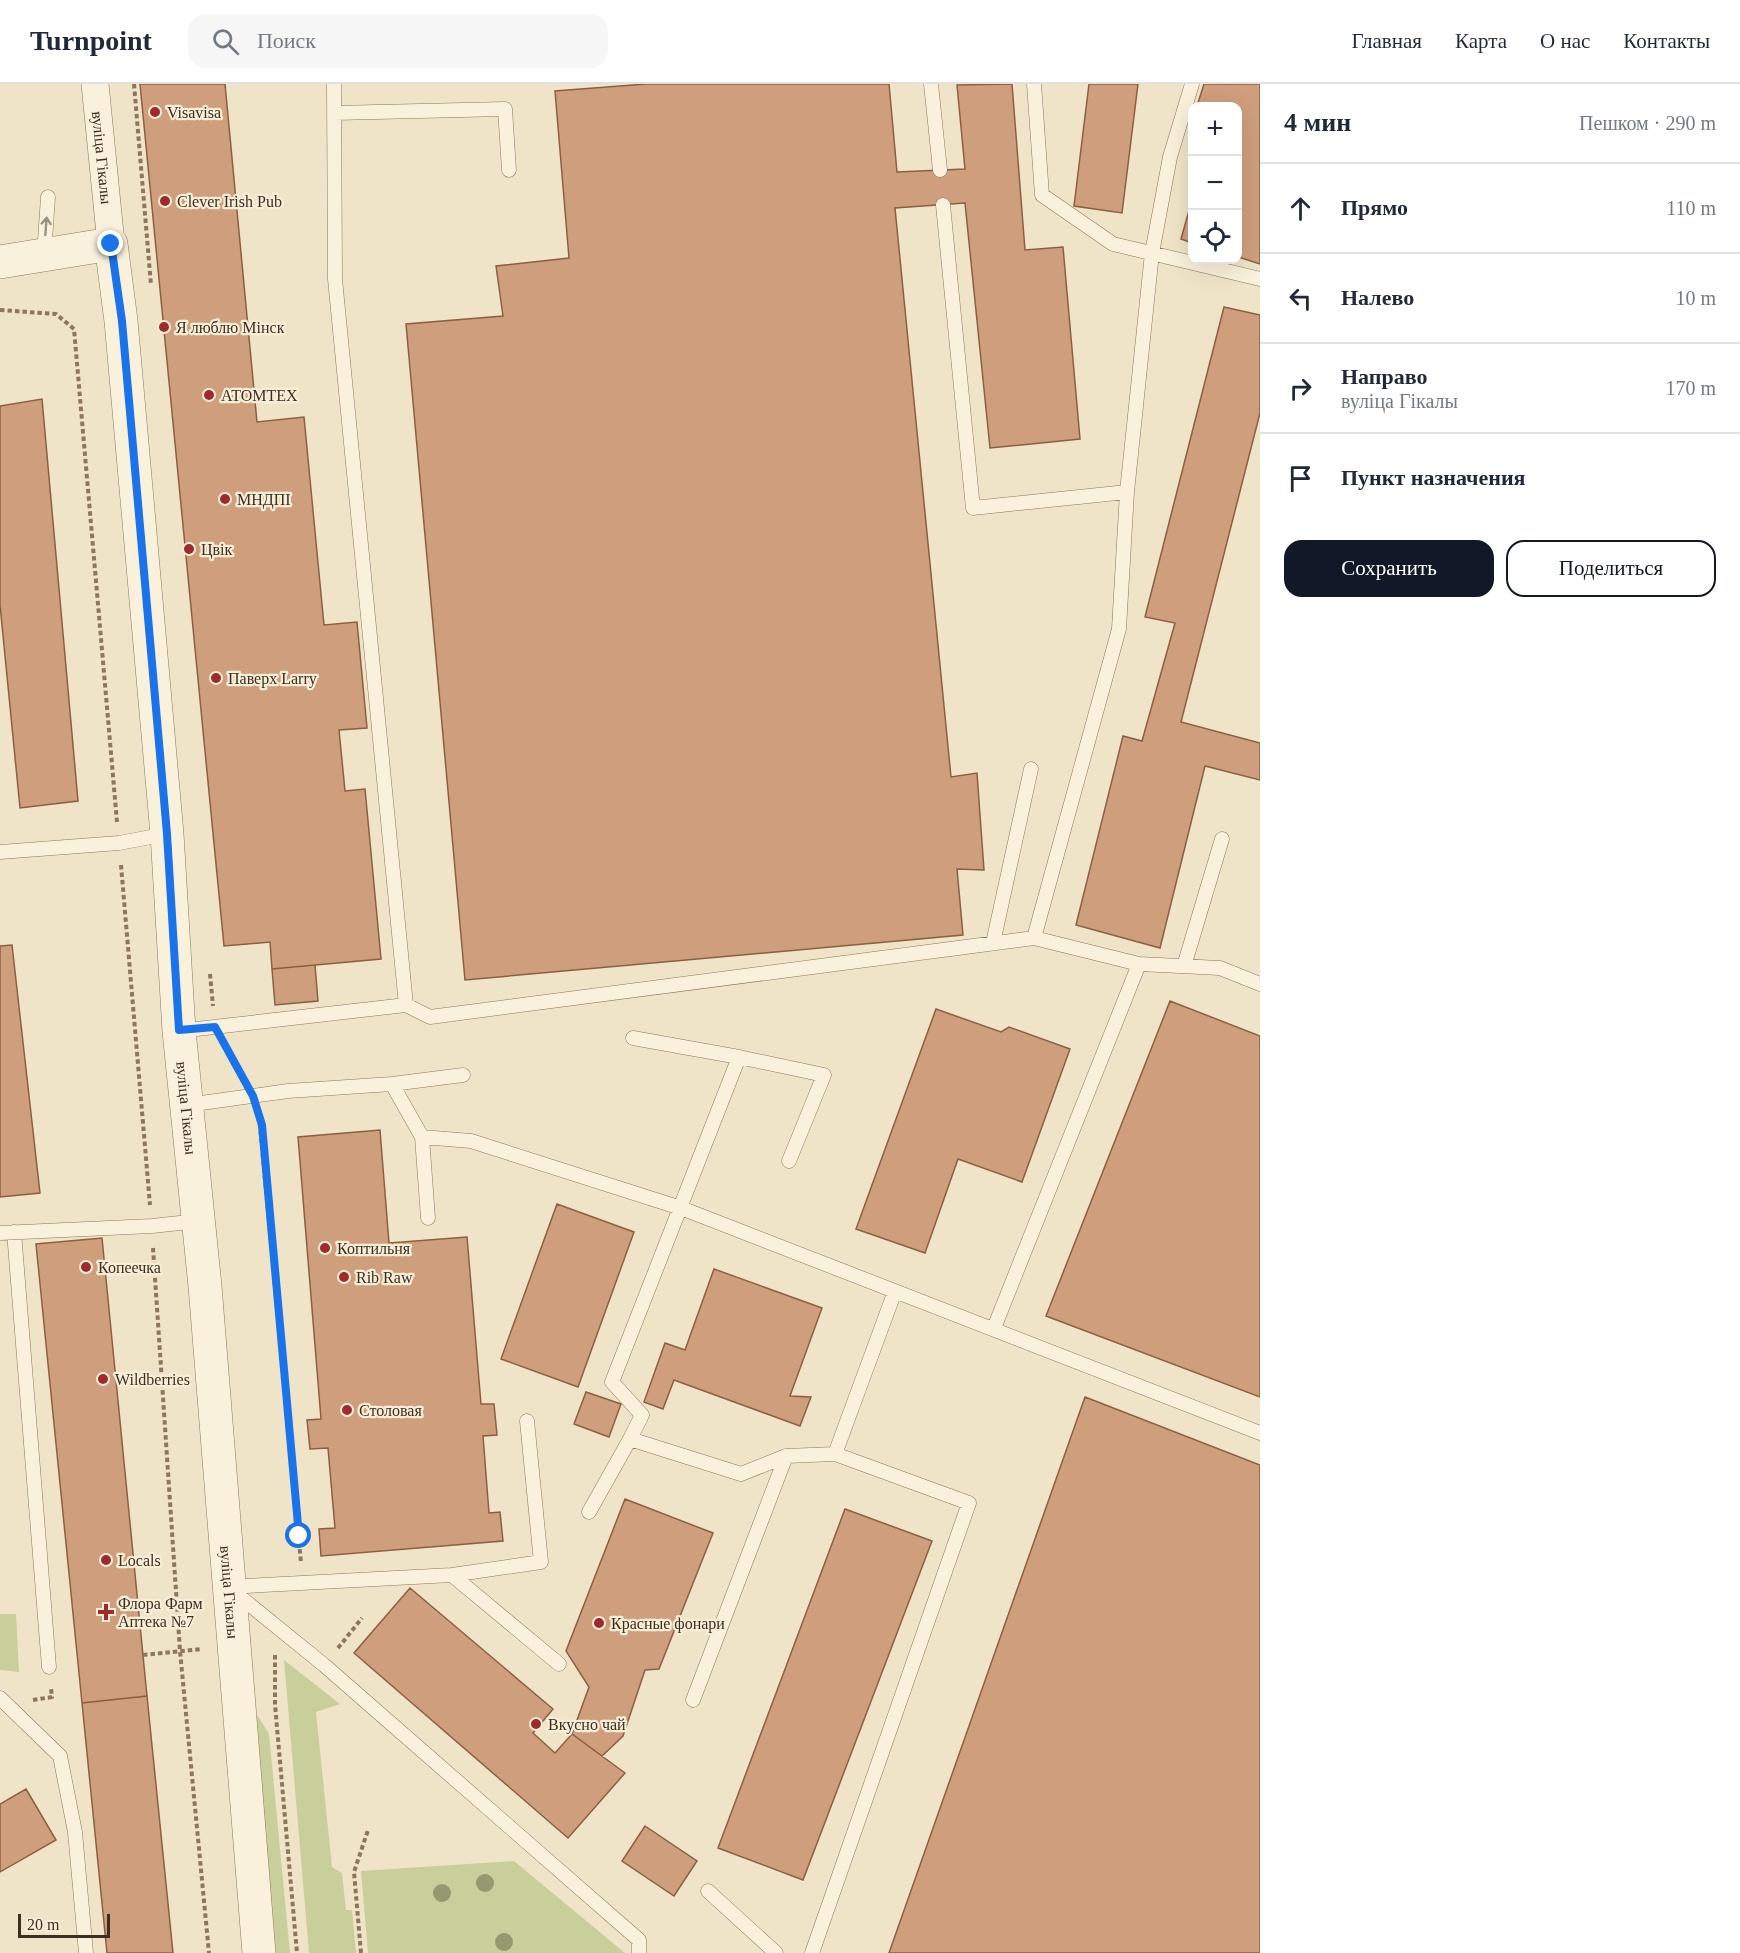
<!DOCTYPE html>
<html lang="ru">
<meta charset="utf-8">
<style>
:root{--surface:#fff;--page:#f6f6f7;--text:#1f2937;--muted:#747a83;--line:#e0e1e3;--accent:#111827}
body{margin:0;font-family:Georgia,serif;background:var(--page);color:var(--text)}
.controls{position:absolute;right:18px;top:18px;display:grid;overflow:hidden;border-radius:12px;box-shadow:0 6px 24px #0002}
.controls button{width:54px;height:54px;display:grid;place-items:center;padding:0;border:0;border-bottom:2px solid var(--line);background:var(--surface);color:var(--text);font:30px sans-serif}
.scale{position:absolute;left:18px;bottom:15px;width:92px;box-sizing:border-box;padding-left:6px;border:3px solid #3d2e20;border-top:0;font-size:16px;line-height:21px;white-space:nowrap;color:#3d2e20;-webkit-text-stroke:4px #f7eed8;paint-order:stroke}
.stop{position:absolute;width:18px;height:18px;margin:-14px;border:4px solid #1a73e8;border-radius:50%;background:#fff}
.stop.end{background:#1a73e8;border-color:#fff;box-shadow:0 2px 6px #0008}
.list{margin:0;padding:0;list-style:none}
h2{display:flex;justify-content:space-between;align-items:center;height:78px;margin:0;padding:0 24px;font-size:26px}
h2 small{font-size:20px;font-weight:400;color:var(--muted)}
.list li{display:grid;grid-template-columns:39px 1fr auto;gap:18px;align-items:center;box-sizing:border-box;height:90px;padding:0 24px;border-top:2px solid var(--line)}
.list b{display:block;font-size:22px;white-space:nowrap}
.list p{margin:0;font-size:20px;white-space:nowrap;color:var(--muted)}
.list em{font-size:20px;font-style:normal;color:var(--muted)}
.actions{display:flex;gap:12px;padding:18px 24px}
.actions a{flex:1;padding:14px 0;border:2px solid var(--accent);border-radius:18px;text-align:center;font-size:21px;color:var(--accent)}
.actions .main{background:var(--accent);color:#fff}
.icon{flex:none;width:33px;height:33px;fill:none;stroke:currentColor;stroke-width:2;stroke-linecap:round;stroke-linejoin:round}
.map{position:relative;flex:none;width:1260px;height:1869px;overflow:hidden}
header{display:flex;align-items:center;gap:36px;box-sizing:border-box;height:84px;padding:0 30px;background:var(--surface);border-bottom:2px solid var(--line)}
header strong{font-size:28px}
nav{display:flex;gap:33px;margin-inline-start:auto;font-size:21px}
.search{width:420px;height:54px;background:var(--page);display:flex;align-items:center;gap:15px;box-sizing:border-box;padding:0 21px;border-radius:18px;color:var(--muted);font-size:22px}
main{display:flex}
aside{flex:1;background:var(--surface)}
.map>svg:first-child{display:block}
.green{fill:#c9cf9b}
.building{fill:#cf9f7d;stroke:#8d5f41;stroke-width:1.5}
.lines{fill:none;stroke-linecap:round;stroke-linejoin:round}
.service-casing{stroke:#8d765c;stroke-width:15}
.minor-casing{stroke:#8d765c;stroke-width:28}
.tertiary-casing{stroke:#8d765c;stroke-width:34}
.path{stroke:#8d765c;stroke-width:4;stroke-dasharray:4.5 3;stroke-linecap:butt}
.service{stroke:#faf1dc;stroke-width:14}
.minor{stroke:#faf1dc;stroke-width:27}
.tertiary{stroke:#faf1dc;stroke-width:33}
.tree{fill:#96986f}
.oneway{stroke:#9c907e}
.route{stroke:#1a73e8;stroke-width:8}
.poi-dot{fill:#9e2a2b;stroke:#f7eed8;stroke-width:2}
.labels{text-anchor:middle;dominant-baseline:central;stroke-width:4.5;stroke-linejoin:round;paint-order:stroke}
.poi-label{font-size:16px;fill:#3d2e20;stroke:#f7eed8;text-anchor:start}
.street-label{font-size:16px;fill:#3d2e20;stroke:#f7eed8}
</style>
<header>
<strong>Turnpoint</strong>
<div class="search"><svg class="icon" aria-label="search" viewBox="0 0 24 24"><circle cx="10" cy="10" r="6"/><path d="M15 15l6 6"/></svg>Поиск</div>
<nav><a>Главная</a><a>Карта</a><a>О нас</a><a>Контакты</a></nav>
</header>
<main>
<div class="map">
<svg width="1260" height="1869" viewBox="0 0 1260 1869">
<rect width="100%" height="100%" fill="#f0e4c8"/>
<path class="green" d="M 0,1530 L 16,1530 L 19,1588 L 0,1586 Z
M 284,1576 L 340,1620 L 316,1628 L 332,1783 L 342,1789 L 346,1826 L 352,1826 L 356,1869 L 309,1869 Z
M 258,1632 L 269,1650 L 290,1869 L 273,1869 L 251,1633 Z
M 514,1777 L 625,1869 L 368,1869 L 361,1787 Z"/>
<path class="building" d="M 140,0 L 225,0 L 257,338 L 304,333 L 324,541 L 357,538 L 367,644 L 339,646 L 345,707 L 365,705 L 381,875 L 272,885 L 270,858 L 224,862 Z
M 646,0 L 889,0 L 897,88 L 965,85 L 957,1 L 1012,0 L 1025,166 L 1063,163 L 1080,355 L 990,364 L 965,119 L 895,124 L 951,693 L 977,689 L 984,786 L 957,785 L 963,851 L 465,896 L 406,240 L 503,232 L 496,182 L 569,174 L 555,7 Z
M 1089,0 L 1138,0 L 1122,129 L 1074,122 Z
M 1204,0 L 1260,0 L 1260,180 L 1238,173 L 1238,22 L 1197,22 Z
M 1192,116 L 1192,159 L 1181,155 Z
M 1224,223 L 1260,231 L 1260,329 L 1181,638 L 1260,659 L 1260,696 L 1205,682 L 1160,864 L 1076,841 L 1123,652 L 1142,657 L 1175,539 L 1145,533 Z
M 42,315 L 78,717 L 20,724 L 0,521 L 0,322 Z
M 12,861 L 40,1109 L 0,1113 L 0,862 Z
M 315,881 L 318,917 L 275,921 L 272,885 Z
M 1170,917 L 1260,952 L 1260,1313 L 1046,1232 Z
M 936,925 L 1001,948 L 1009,943 L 1070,965 L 1022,1098 L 958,1075 L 925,1169 L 856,1145 Z
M 380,1046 L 389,1159 L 467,1153 L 481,1320 L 494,1320 L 497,1351 L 483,1352 L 489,1429 L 500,1428 L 503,1457 L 321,1472 L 319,1445 L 335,1444 L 328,1364 L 310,1365 L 307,1336 L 321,1335 L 298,1053 Z
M 557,1120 L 634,1148 L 578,1303 L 501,1275 Z
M 102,1154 L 147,1612 L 82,1619 L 36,1160 Z
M 714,1185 L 822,1224 L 790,1312 L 811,1313 L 800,1342 L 674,1296 L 663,1325 L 644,1318 L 665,1259 L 685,1266 Z
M 586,1308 L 621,1320 L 609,1353 L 574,1340 Z
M 1085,1313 L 1260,1381 L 1260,1869 L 889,1869 Z
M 625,1415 L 713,1449 L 659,1585 L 645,1586 L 623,1652 L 602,1672 L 572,1650 L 589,1603 L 566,1567 Z
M 845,1425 L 932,1457 L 803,1796 L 718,1764 Z
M 410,1504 L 553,1625 L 533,1649 L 555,1669 L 572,1650 L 625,1689 L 568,1754 L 354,1569 Z
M 147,1612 L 173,1869 L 107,1869 L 82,1619 Z
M 26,1705 L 56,1756 L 0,1788 L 0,1720 Z
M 645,1742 L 697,1777 L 674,1812 L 622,1777 Z"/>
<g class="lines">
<defs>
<path id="service" d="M 931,0 L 940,86
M 1034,0 L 1042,111 L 1113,160 L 1260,195
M 334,29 L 505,25 L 509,86
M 943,121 L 973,424 L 1127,408 L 1152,169 L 1170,73 L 1192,0
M 44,171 L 48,113
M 0,768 L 119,759 L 167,750
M 1034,854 L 1139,880
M 993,859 L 1031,685
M 1184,882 L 1222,755
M 406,921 L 430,933 L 1034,854 L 1119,545 L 1127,408
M 179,947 L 406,921 L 335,195 L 334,0
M 633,954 L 739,973 L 612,1298 L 642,1331 L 630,1355 L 741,1390 L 786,1372
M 739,973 L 824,991 L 789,1077
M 392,1000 L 422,1053 L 471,1057 L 681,1124 L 1260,1349
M 187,1021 L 288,1007 L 392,1000 L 463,991
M 422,1053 L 428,1134
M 14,1148 L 49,1583
M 0,1149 L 152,1142 L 198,1137
M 994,1244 L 1139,880 L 1220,884 L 1260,900
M 589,1428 L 630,1355
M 452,1491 L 559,1580
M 228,1503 L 452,1491 L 541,1478 L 527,1337
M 234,1508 L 324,1581 L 639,1856 L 639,1869
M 0,1614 L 60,1672 L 75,1748 L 86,1869
M 693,1616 L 786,1372 L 835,1370
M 708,1807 L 776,1869
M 812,1869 L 969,1419 L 835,1370 L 895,1207"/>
<g id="minor">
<path id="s1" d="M 95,0 L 111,160"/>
</g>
<g id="tertiary">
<path id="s2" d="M 0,178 L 111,160 L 121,237 L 167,750 L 179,947 L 205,1202 L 259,1869"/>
</g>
</defs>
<use href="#service" class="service-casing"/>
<use href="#minor" class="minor-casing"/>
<use href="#tertiary" class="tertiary-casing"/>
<path class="path" d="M 134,0 L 151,201
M 0,226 L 56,230 L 74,245 L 117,738
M 121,781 L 150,1121
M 210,890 L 213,922
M 226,962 L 242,992
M 259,1032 L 301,1479
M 153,1164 L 180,1567 L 209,1869
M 338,1564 L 362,1534
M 143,1571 L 202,1565
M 275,1571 L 275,1621 L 297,1869
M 33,1616 L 52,1613 L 51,1604
M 361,1869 L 354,1788 L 368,1746"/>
<use href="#service" class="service"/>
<use href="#minor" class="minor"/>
<use href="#tertiary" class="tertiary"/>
</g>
<g class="tree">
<circle cx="485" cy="1799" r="9"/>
<circle cx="442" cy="1809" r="9"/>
<circle cx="504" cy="1858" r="9"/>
</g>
<defs><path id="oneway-shaft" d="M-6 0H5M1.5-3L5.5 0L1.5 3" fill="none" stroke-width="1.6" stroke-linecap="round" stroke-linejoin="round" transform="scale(1.5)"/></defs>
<use class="oneway" href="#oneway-shaft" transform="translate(46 142) rotate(-86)"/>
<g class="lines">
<path class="route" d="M 111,160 L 122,237 L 167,750 L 179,946 L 215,943 L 253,1012 L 262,1041 L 299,1452"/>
</g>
<g class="poi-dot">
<circle cx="155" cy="28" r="6"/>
<circle cx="165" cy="117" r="6"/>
<circle cx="164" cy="243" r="6"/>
<circle cx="209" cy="311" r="6"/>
<circle cx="225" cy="415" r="6"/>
<circle cx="189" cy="465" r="6"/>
<circle cx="216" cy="594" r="6"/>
<circle cx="325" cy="1164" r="6"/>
<circle cx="86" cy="1183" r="6"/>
<circle cx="344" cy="1193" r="6"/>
<circle cx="103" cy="1295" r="6"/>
<circle cx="347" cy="1326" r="6"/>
<circle cx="106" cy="1476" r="6"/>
<path d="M103 1519h6v6h6v6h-6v6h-6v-6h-6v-6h6z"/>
<circle cx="599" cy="1539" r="6"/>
<circle cx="536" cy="1640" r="6"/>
</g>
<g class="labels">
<g class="poi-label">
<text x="167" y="28">Visavisa</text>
<text x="177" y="117">Clever Irish Pub</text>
<text x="176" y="243">Я люблю Мінск</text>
<text x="221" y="311">АТОМТЕХ</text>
<text x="237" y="415">МНДПІ</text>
<text x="201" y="465">Цвік</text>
<text x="228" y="594">Паверх Larry</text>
<text x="337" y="1164">Коптильня</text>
<text x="98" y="1183">Копеечка</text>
<text x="356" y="1193">Rib Raw</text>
<text x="115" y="1295">Wildberries</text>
<text x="359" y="1326">Столовая</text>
<text x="118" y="1476">Locals</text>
<text x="118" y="1519">Флора Фарм<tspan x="118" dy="18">Аптека №7</tspan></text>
<text x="611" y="1539">Красные фонари</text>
<text x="548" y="1640">Вкусно чай</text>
</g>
<g class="street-label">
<text stroke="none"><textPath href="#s1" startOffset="74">вуліца Гікалы</textPath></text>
<text stroke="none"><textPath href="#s2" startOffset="980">вуліца Гікалы</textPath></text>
<text stroke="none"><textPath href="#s2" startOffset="1466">вуліца Гікалы</textPath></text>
</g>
</g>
</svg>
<div class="controls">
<button>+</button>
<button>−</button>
<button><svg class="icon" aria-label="locate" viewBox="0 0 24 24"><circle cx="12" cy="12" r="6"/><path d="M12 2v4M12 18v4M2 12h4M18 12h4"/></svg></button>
</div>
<div class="scale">20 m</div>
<div class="stop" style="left:299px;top:1452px"></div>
<div class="stop end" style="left:111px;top:160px"></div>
</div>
<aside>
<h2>4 мин<small>Пешком · 290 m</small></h2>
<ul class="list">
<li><svg class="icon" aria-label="ahead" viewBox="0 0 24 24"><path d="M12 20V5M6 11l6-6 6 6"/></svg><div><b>Прямо</b></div><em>110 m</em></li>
<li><svg class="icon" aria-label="left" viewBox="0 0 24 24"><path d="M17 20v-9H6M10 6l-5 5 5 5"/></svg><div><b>Налево</b></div><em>10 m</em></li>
<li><svg class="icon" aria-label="right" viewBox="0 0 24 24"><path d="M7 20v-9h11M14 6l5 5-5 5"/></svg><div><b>Направо</b><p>вуліца Гікалы</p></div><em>170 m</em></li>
<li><svg class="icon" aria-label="arrive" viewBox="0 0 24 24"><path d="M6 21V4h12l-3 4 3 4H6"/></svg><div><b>Пункт назначения</b></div></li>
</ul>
<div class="actions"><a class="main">Сохранить</a><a>Поделиться</a></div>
</aside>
</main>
